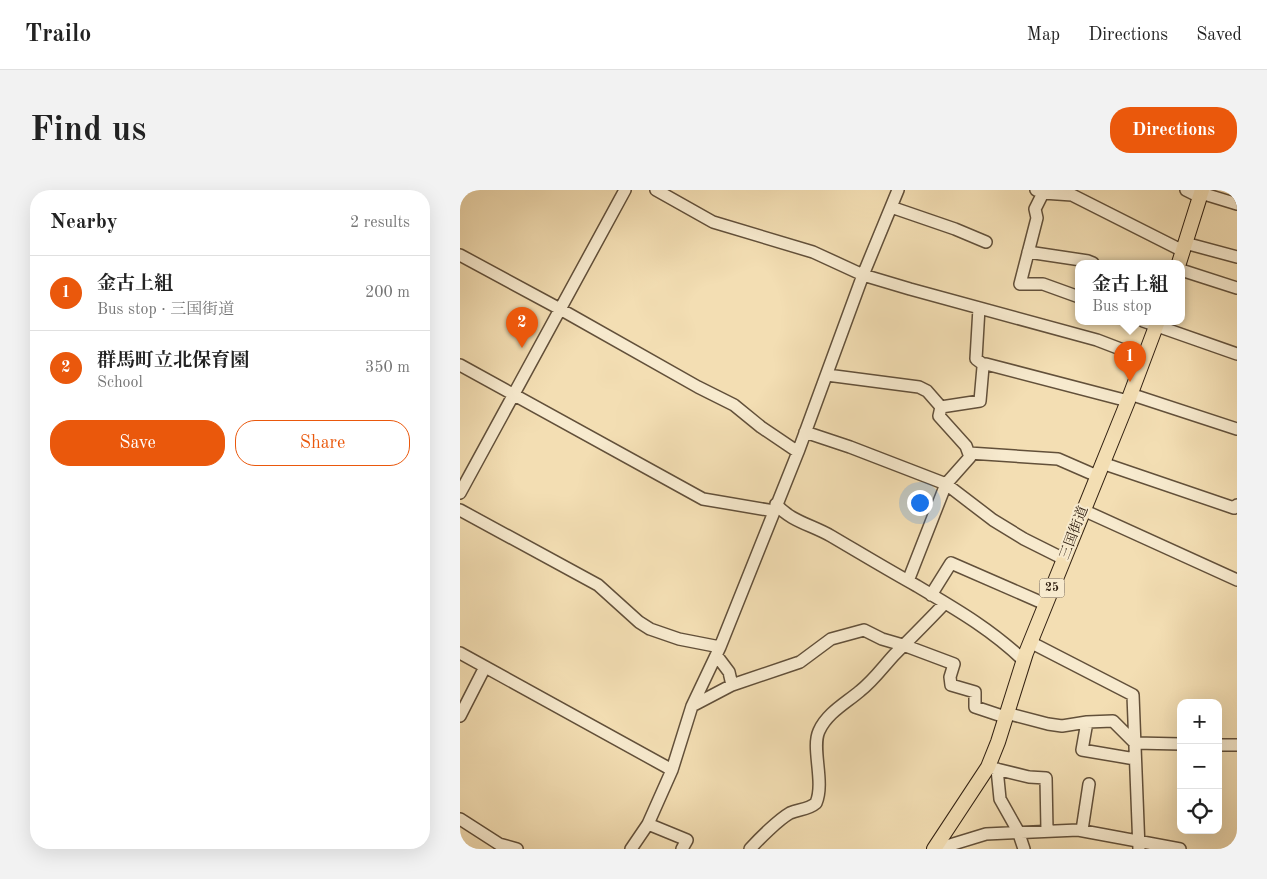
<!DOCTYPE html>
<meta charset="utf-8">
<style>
:root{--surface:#fff;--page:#f2f2f2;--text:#222;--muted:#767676;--line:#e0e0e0;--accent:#ea580c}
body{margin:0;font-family:"Old Standard TT","Noto Serif JP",serif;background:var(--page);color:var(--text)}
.controls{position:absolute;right:15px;bottom:15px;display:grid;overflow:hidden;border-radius:10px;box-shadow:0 5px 20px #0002}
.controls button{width:45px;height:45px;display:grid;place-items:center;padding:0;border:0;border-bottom:1px solid var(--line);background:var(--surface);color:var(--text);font:25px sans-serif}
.you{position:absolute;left:459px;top:312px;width:18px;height:18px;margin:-12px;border:4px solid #fff;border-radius:50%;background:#1a73e8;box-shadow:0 0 0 8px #1a73e833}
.badge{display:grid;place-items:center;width:32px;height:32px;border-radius:50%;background:var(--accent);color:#fff;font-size:16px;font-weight:700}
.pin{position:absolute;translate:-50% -41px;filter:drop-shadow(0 1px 2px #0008)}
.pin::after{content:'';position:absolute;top:26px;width:18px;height:15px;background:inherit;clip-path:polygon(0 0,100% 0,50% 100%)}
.popup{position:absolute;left:615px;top:70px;width:110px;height:65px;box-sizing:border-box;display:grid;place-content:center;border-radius:10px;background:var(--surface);filter:drop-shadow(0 1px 4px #0005);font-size:16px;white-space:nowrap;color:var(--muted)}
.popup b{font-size:19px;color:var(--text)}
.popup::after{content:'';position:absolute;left:50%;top:100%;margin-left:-10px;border:10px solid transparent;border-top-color:var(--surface)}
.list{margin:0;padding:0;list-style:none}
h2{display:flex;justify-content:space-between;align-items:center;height:65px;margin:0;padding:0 20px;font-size:21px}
h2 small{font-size:16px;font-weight:400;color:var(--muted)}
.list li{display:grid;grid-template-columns:32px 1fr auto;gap:15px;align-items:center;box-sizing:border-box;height:75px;padding:0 20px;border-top:1px solid var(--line)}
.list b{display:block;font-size:19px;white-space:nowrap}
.list p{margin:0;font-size:16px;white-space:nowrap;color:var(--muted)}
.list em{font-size:16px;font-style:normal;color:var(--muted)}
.actions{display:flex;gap:10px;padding:15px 20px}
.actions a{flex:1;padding:11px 0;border:1px solid var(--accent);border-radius:20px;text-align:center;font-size:18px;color:var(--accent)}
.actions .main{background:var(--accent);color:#fff}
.icon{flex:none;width:28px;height:28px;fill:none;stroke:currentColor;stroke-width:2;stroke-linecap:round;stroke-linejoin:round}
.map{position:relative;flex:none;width:777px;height:659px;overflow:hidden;border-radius:20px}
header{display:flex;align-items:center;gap:30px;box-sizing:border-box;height:70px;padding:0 25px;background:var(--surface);border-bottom:1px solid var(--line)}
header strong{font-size:24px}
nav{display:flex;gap:28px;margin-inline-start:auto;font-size:18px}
.intro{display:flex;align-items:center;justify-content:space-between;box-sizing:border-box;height:120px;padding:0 30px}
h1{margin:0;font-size:35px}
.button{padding:12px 22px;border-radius:20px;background:var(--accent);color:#fff;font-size:18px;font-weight:700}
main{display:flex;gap:30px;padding:0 30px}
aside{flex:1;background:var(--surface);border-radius:20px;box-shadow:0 5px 20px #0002}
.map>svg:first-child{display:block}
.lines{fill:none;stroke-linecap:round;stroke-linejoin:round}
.minor-casing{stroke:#62503a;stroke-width:14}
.major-casing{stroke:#322112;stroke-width:16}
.minor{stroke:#f7eace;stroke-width:11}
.major{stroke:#f3deb3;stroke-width:14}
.labels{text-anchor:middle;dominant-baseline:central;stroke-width:4;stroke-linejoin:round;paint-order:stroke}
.shield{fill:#f7eace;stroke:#6d5d4a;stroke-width:1}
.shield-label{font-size:12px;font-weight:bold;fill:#322112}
.street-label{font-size:14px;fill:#322112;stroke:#f7eace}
</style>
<header>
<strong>Trailo</strong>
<nav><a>Map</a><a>Directions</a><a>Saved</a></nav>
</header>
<div class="intro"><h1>Find us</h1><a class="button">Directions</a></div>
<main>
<aside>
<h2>Nearby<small>2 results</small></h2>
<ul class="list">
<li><span class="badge">1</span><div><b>金古上組</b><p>Bus stop · 三国街道</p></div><em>200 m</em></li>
<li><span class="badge">2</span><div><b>群馬町立北保育園</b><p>School</p></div><em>350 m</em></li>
</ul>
<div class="actions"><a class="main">Save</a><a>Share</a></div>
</aside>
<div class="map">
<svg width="777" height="659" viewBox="0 0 777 659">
<rect width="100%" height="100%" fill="#f3deb3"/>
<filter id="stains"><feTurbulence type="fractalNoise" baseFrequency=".004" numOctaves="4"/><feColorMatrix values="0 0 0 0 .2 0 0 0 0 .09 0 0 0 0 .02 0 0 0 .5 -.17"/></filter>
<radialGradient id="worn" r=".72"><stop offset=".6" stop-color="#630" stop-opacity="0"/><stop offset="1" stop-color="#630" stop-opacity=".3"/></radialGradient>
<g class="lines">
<defs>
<path id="minor" d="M 196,0 L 253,32 L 353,62 L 403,85 L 450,99 L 637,150 L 684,168
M 576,0 L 583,3 L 612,5 L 723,61
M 726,0 L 734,4 L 741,3 L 777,14
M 583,3 L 575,19 L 577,28 L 560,94 L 583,94 L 619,107
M 431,17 L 495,39 L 526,52
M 725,53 L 777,67
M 568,62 L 628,71 L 633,73
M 0,65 L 100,119 L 238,197 L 274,215 L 301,237 L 338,262
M 721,80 L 777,98
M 519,118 L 516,169 L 524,175
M 683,131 L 777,164
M 0,175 L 243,309 L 314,321
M 367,185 L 459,197 L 467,201 L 481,217 L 479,226 L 506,256 L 510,267 L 486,294 L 448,391
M 670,204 L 777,239
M 481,217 L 520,211 L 523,177 L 526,174 L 668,211
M 345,242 L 390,257 L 486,294 L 533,330 L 564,349 L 604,369
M 509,263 L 598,269 L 637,286
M 642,273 L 774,318 L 777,315
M 0,303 L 165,0
M 316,314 C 330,331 352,335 371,346 C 400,363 428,380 457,396 C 494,418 531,439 563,470
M 0,320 L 138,395 L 179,432 L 190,439 L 219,449 L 260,457
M 623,320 L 777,390
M 471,405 L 491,373 L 585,414
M 570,452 L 673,505 L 679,659
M 0,463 L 212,580
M 257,466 L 269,482 L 272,495
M 232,516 L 272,495 L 340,472 L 371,449 L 404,440 L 422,449 L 446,456 L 494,474 L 490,487 L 491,495 L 515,502 L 515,517 L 545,527
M 546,523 L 588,534 L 602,536 L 627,532 L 653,531 L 675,553 L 721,554
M 0,526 L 25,477
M 627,532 L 622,560 L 675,569
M 758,555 L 777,555
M 528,577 L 569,587 L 586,588 L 587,640
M 537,579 L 540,609 L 558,641 L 564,659
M 0,629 L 39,654 L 57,659
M 188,634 L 227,650 L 222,659
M 622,640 L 629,594
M 171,659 L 188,634 L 212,580 L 232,516 L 260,457 L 338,262 L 403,85 L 438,0
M 290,659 C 299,649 318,630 330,623 C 339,619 348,620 356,613 C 365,592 351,558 359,541 C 367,523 386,513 400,501 C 413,491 423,477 434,465 C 451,448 468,431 485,413
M 477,659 L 526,644 L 618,640 L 720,659"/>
<path id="major" d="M 719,73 L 742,0
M 474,659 L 528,577 L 538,552 L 566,463 L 668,211 L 698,131"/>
</defs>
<use href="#minor" class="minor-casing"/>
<use href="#major" class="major-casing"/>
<use href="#minor" class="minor"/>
<use href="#major" class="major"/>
</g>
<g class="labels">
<rect class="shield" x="579.5" y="388.5" width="25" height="19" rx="4"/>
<g class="shield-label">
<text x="592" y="398">25</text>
</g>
<g class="street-label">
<text transform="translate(614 343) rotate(-69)">三国街道</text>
</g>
</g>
<rect width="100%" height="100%" filter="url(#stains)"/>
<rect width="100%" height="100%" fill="url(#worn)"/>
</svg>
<div class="controls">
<button>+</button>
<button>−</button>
<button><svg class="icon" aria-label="locate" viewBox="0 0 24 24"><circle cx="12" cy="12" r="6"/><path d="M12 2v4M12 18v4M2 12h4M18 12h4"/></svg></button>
</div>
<div class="you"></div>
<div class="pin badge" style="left:670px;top:192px">1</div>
<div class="popup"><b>金古上組</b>Bus stop</div>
<div class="pin badge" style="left:62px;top:158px">2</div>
</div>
</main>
